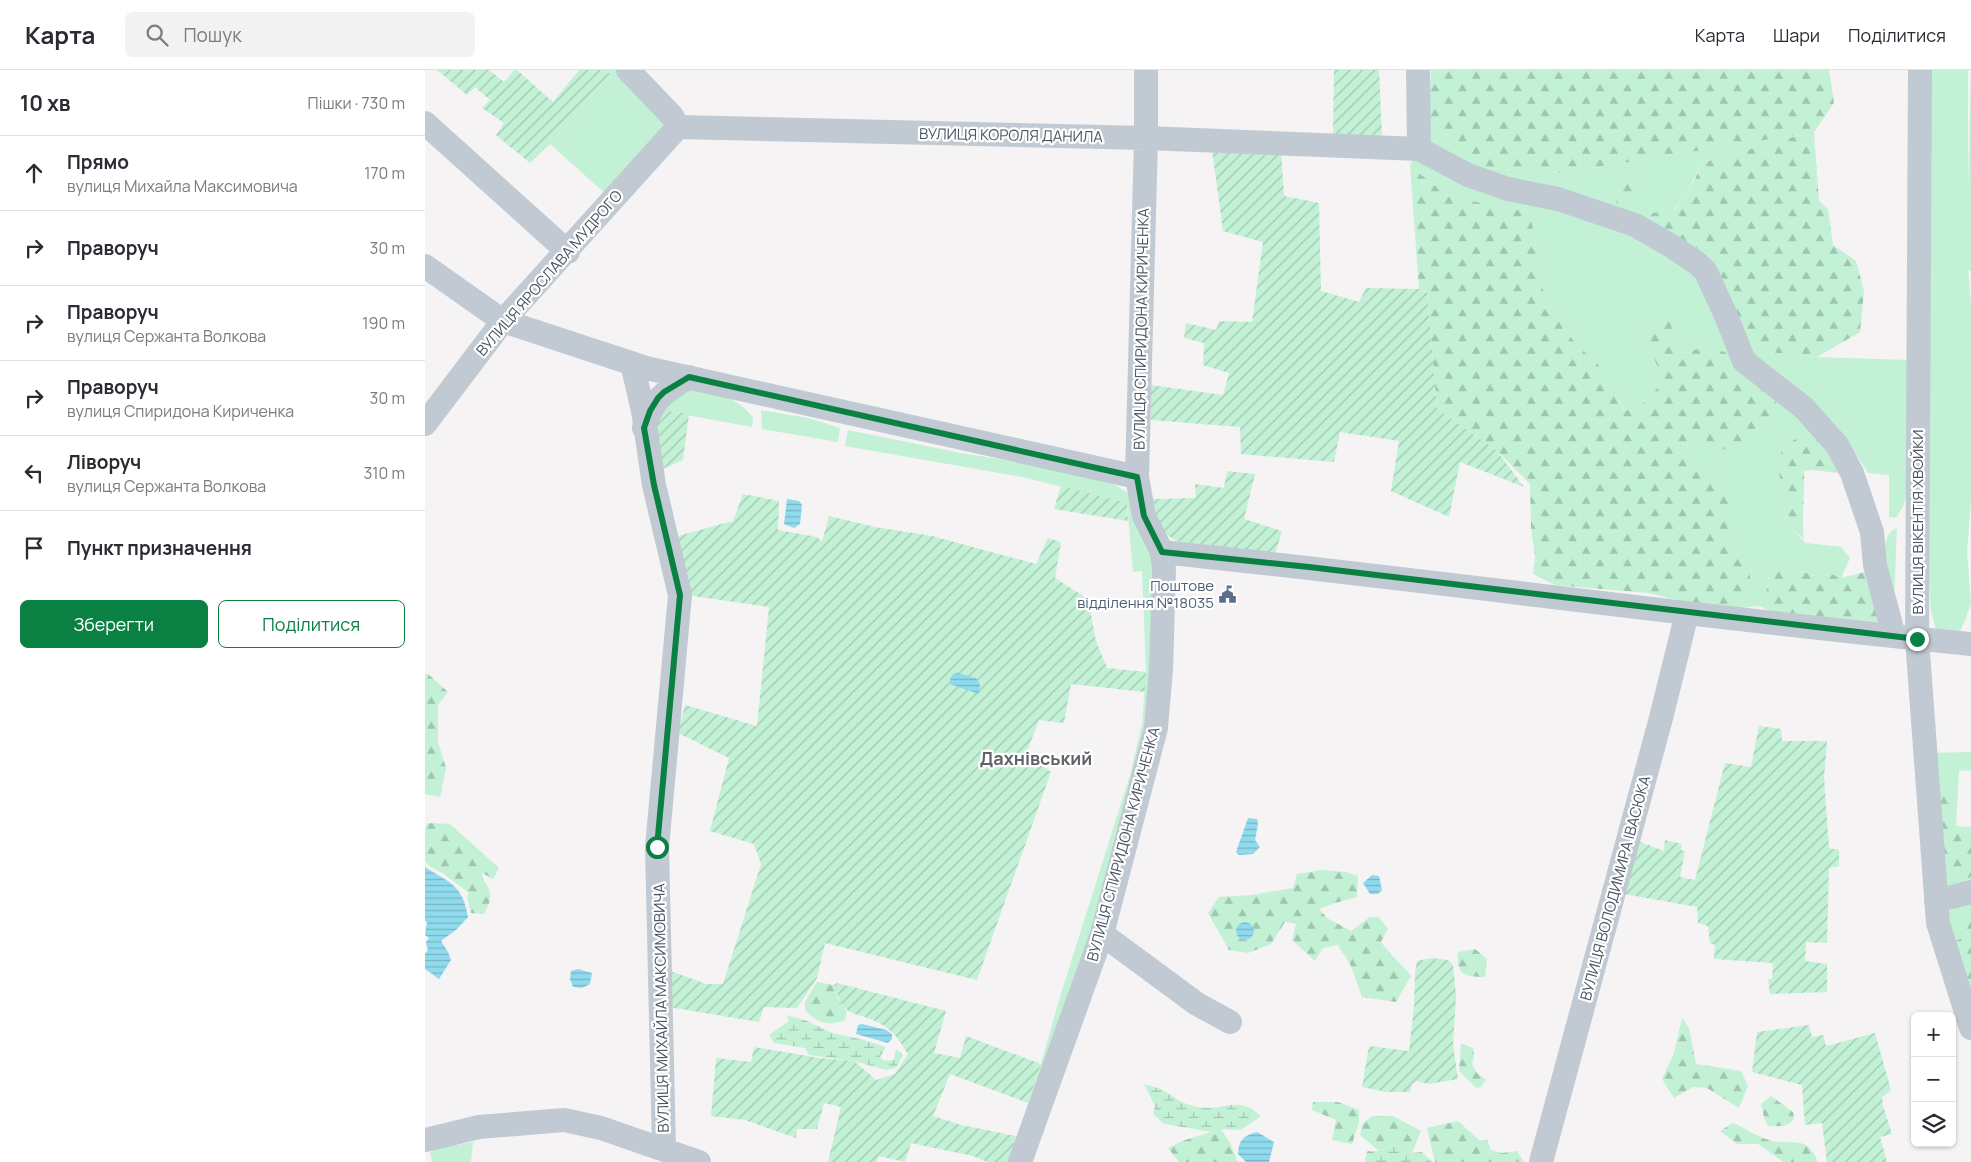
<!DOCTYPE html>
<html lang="uk">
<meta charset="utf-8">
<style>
:root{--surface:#fff;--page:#f2f2f3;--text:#2b2b33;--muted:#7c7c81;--line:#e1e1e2;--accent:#0b8043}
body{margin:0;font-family:Manrope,sans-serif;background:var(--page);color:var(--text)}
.controls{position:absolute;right:15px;bottom:15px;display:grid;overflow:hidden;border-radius:8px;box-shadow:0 1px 4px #0004}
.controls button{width:45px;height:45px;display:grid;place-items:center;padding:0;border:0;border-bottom:1px solid var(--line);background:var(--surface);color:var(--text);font:25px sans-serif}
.stop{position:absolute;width:15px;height:15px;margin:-11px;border:4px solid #0b8043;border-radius:50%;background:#fff}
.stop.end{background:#0b8043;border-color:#fff;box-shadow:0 1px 5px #0008}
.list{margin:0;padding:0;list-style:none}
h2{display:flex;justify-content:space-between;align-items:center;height:65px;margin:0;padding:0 20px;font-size:21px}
h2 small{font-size:16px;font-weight:400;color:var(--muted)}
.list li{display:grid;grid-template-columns:32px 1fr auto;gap:15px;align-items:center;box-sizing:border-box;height:75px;padding:0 20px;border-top:1px solid var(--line)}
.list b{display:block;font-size:19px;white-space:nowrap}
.list p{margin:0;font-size:16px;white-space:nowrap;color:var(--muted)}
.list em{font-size:16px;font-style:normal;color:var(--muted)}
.actions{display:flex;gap:10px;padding:15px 20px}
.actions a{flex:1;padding:11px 0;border:1px solid var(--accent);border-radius:8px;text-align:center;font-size:18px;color:var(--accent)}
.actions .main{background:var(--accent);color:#fff}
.icon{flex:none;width:28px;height:28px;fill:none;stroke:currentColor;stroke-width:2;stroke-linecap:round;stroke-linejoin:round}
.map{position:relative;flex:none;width:1546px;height:1092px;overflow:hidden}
header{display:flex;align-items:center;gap:30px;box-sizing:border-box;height:70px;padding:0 25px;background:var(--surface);border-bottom:1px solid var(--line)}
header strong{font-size:24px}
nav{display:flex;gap:28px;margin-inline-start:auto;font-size:18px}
.search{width:350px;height:45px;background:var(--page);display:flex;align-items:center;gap:12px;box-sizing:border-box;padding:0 18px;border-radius:8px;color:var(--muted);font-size:19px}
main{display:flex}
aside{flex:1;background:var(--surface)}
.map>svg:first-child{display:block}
.green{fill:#c3f1d5}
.forest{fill:url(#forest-firs)}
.wetland{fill:url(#wetland-marsh)}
.garden{fill:url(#garden-furrows)}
.water{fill:url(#water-rules)}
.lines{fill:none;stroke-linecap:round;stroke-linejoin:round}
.minor{stroke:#c1cad2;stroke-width:24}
.route{stroke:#0b8043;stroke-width:6}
.labels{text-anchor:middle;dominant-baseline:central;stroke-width:4.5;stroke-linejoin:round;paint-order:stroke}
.street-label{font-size:15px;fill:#4a5661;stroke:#fff}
.service-label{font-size:15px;fill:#4e5e75;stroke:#fff;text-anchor:end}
.quarter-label{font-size:18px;font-weight:bold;fill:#5f6368;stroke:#fff}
</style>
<header>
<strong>Карта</strong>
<div class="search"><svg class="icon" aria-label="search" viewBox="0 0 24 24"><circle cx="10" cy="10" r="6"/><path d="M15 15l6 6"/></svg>Пошук</div>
<nav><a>Карта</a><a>Шари</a><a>Поділитися</a></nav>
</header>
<main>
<aside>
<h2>10 хв<small>Пішки · 730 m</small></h2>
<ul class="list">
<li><svg class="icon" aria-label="ahead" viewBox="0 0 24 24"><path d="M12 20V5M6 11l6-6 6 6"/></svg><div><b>Прямо</b><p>вулиця Михайла Максимовича</p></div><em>170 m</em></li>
<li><svg class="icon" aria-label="right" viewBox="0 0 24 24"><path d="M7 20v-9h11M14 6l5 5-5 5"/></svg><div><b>Праворуч</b></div><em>30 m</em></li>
<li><svg class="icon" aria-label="right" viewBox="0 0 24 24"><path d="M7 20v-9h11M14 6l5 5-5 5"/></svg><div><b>Праворуч</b><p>вулиця Сержанта Волкова</p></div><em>190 m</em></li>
<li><svg class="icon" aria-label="right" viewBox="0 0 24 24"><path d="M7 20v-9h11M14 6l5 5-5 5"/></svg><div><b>Праворуч</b><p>вулиця Спиридона Кириченка</p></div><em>30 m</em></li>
<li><svg class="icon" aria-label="left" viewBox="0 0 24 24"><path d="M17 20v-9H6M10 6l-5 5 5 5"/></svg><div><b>Ліворуч</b><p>вулиця Сержанта Волкова</p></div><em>310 m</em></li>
<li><svg class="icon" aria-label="arrive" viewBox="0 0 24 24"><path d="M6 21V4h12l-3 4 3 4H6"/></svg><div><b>Пункт призначення</b></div></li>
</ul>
<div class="actions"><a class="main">Зберегти</a><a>Поділитися</a></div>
</aside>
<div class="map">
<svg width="1546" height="1092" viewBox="0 0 1546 1092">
<defs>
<pattern id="forest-firs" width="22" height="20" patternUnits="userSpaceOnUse" patternTransform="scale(1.25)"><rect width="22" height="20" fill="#c3f1d5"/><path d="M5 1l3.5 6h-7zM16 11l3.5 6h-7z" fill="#a0c6b0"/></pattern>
<pattern id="wetland-marsh" width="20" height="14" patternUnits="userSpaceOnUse" patternTransform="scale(1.25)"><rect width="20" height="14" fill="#c3f1d5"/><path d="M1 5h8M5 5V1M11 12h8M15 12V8" fill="none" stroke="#a0c6b0"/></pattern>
<pattern id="garden-furrows" width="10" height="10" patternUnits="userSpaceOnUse" patternTransform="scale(1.25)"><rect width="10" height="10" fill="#c3f1d5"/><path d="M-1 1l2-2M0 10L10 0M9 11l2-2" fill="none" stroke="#a0c6b0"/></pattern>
<pattern id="water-rules" width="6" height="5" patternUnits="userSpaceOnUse" patternTransform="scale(1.25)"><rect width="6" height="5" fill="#90daee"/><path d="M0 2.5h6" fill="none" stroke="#78b4c4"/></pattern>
</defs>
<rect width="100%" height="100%" fill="#f5f3f3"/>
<path class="green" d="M 181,0 L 195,0 L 240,47 L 240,61 L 182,125 L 125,74 L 185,4 Z
M 1506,0 L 1543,0 L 1543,117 L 1546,0 L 1546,201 L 1543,200 L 1546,233 L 1546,430 L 1542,482 L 1546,534 L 1536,560 L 1527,566 L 1511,559 L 1506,542 L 1501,466 Z
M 1004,50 L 1063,98 L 1135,103 L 1389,62 L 1276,93 C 1265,122 1245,146 1225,169 L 1297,207 L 1308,240 L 1343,282 L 1392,287 L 1483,290 L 1485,400 L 1479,435 L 1471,448 L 1464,447 L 1464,405 L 1443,403 C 1421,366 1395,340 1364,311 L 1328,310 L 1260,282 L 1252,285 L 1249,265 L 1216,275 L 1230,291 L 1240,310 L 1216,336 L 1200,341 L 1195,331 L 1138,258 L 1119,224 L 1105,142 L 1052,132 L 1022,125 L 985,96 Z
M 254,319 C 283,320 309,324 328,347 L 327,357 L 234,340 Z
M 1352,329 L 1386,359 L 1358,377 L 1353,391 L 1358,435 L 1364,456 L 1381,473 L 1416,477 L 1425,488 L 1416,508 L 1406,504 L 1391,506 L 1375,501 L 1366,509 L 1361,499 L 1344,503 L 1342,519 L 1334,536 L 1314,538 L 1324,522 L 1321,495 L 1307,478 L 1291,409 L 1266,389 L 1262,373 L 1268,364 Z
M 336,340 L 383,348 L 415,358 L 413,372 L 337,359 Z
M 423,360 L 536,383 L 619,396 L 684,411 L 701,422 L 711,434 L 728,494 L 733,592 L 688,800 L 584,1092 L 616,994 L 634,930 L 705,705 L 717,654 L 721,602 L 717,501 L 708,502 L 702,433 L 597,407 L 420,376 Z
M 1472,458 L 1469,529 C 1461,515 1451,464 1472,458 Z
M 1546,682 L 1546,701 L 1534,700 L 1531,756 L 1546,757 L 1546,817 L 1523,816 L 1520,814 L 1507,683 Z
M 1546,831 L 1546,928 C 1542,914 1518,851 1525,841 C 1529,836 1540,833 1546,831 Z
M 48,1072 L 46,1092 L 7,1092 L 5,1082 L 11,1079 Z"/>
<path class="forest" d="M 1006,0 L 1404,0 L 1409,33 L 1389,62 L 1394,131 L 1403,139 L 1408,175 L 1431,191 L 1439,221 L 1435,262 L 1392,287 L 1343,282 L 1330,269 L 1308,240 L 1297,207 L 1225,169 L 1220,144 L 1250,140 L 1271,107 L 1276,93 L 1383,63 L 1135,103 L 1063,98 L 1004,50 Z
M 985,96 L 1022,125 L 1052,132 L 1105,142 L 1119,224 L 1138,258 L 1153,276 L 1173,294 L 1200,341 L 1216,336 L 1240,310 L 1230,291 L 1216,275 L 1220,257 L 1242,242 L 1249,265 L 1252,284 L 1278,278 L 1300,282 L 1328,310 L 1352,329 L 1348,351 L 1303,381 L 1268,364 L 1262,373 L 1266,389 L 1291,409 L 1306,426 L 1300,442 L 1307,478 L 1321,495 L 1325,506 L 1324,522 L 1314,538 L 1258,531 L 1223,523 L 1130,515 L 1108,504 L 1110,488 L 1106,457 L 1105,414 L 1072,381 L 1012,339 L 1002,223 L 994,219 Z
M 1211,106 L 1217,114 L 1207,125 L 1201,143 L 1191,132 L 1191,116 Z
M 1386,359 L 1403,374 L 1415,403 L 1387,400 L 1379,401 C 1380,424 1376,447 1379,469 L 1364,456 L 1358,435 L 1353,391 L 1358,377 Z
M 1362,498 L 1366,509 L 1375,501 L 1391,506 L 1406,504 L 1416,508 L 1440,502 L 1462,558 L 1353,545 L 1334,536 L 1342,519 L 1344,503 Z
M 2,603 L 23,622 L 13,635 L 13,672 L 21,698 L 15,727 L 0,724 L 0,605 Z
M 1520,714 L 1529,756 L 1546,762 L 1546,807 L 1527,813 C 1515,781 1515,749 1513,715 Z
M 3,753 L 25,754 L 74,798 L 68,809 L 57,803 C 57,810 60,811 63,817 C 68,827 64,835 59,844 L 46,843 L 42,826 L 44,823 L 19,804 L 4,796 L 0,791 L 0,758 Z
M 897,800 L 921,802 L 933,806 L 932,827 L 910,833 L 894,839 L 902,848 L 926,861 L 945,847 L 954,847 L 963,859 L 956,872 C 965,885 977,894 986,906 L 971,932 L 937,927 L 926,896 L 913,875 L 898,878 L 890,891 L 867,870 L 871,854 L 860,852 L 846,874 L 823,883 L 804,880 L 783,843 L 794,827 L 827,825 L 868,818 L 872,804 Z
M 1544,847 L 1546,847 L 1546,918 L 1531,871 L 1539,867 Z
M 1050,879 L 1062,889 L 1060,907 C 1039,906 1031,905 1033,882 Z
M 392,912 L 409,915 L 413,929 L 422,942 L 420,950 C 403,957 392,953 380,940 L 380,932 Z
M 1257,948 L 1264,958 L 1271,994 L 1316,1001 L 1323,1016 L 1314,1038 L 1282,1018 L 1268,1017 L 1249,1028 L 1237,1009 L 1249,983 Z
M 1036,973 L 1048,978 L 1049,986 L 1047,994 L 1051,1002 L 1061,1010 L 1056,1017 L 1051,1018 L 1034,1001 Z
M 1346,1026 L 1368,1042 L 1369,1048 C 1364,1058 1353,1056 1343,1056 L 1339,1047 L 1336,1034 Z
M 888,1032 L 913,1032 L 934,1040 L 934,1052 L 927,1074 L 907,1070 L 911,1050 L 887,1040 Z
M 947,1046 L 968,1046 L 996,1061 L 987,1083 L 968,1075 L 954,1081 L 935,1065 L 937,1054 Z
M 1033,1051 L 1054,1070 L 1062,1070 L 1066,1080 L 1077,1083 L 1092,1081 L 1099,1092 L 1010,1092 L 1002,1058 Z
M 1308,1053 C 1320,1058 1332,1067 1344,1070 C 1368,1077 1381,1063 1393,1092 L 1358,1092 L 1333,1074 L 1312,1074 L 1295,1061 Z
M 796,1059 L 805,1073 L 813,1092 L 754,1092 L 743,1078 L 760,1070 Z"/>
<path class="wetland" d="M 361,945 L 380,950 L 407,963 L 435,969 L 461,977 L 455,987 L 459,991 L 469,990 L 471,979 L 478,984 L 471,998 L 461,1000 L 429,991 L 384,985 L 380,978 L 349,973 L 344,965 L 364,951 Z
M 719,1014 C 726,1016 735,1018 741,1022 C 754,1030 757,1034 773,1037 C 799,1042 812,1024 836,1046 L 816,1060 L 796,1059 L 787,1062 L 739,1054 L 728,1044 L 730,1036 Z
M 968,1075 L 987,1083 L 997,1082 L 1007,1092 L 940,1092 L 942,1081 L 954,1081 Z"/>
<path class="garden" d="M 12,0 L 64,0 L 79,12 L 89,0 L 92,0 L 128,32 L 154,0 L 181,0 L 185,4 L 125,74 L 105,93 L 71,65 L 79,53 L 57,38 L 65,30 L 50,17 L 42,25 Z
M 909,0 L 954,0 L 957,67 L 908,65 Z
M 787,80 L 856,81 L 859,126 L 894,133 L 896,221 L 934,232 L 941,218 L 994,219 L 1002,223 L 1012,339 L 1072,381 L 1099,417 L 1035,392 L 1024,447 L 966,421 L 974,371 L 915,362 L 909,392 L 816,384 L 815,357 L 726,350 L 726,315 L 798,325 L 804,303 L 778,295 L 779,273 L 759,268 L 761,253 L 791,260 L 794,251 L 827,252 L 838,172 L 798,161 Z
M 234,340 L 264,344 L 258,390 L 231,402 L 227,369 Z
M 802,401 L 830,404 L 819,449 L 857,461 L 850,484 L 751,471 L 735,460 L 727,429 L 771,428 L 770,414 L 799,418 Z
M 636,416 L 702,433 L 703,451 L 629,439 Z
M 318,424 L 354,431 L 353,460 L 392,467 L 397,472 L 404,446 L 450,457 L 507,466 L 611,494 L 623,468 L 636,472 L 630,508 L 663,529 L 671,571 L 682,598 L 721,602 L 720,622 L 646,614 L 639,653 L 614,650 L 601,684 L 626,702 L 552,910 L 400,873 L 392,908 L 372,938 L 339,937 L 334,952 L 244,937 L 243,900 L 281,914 L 298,914 L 336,794 L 329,774 L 285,761 L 304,688 L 253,663 L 260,635 L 332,656 L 344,537 L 261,525 L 249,467 L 308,451 Z
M 1334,656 L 1356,659 L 1357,671 L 1402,671 L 1399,708 L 1404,778 L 1414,780 L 1414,796 L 1404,798 L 1402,873 L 1381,872 L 1380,891 L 1402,894 L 1402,922 L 1345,924 L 1343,909 L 1347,909 L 1348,893 L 1289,889 L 1290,875 L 1285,873 L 1283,856 L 1273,853 L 1272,837 L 1199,824 L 1213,771 L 1239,781 L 1240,770 L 1257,774 L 1256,780 L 1260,781 L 1255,807 L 1270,810 L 1300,693 L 1326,697 Z
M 1006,888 L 1023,890 L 1028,895 L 1031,926 L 1028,975 L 1033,1009 L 1004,1014 L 992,1011 L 987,1014 L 985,1022 L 961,1022 L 937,1017 L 944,976 L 984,981 L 989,936 L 990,903 L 992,891 Z
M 412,913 L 521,941 L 509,983 L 535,988 L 541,966 L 616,994 L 603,1033 L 525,1004 L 508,1046 L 536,1055 L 591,1066 L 584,1092 L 562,1092 L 548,1086 L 486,1073 L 480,1092 L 454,1086 L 451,1092 L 403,1092 L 416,1037 L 399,1033 L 392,1059 L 372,1059 L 371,1068 L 320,1050 L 286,1046 L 291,988 L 326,992 L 329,977 L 394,988 L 429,991 L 451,1010 L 470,1004 L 483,984 C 475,971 468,960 454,953 C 426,939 420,950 409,915 Z
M 1384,955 L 1387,967 L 1398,965 L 1401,976 L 1450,963 L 1466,1020 L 1457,1027 L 1458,1036 L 1467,1064 L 1455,1067 L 1462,1092 L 1402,1092 L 1397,1053 L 1380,1055 L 1377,1015 L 1327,1002 L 1332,962 Z"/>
<path class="water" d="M 362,429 L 374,431 L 377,435 L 375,454 L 369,458 L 359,454 Z
M 532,603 L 551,608 L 555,614 L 554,624 L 525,614 C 525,608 526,604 532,603 Z
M 823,748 L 832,749 L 833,754 L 830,770 L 835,777 L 828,784 L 814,785 L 811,782 Z
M 0,797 C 26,814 37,814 43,847 L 32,859 L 16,871 L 23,882 L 26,890 L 14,909 L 0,899 L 0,884 L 3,880 L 1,872 L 4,868 L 0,865 L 2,852 L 0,851 Z
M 947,805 L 954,806 L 957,820 L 953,824 L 945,824 L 938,813 Z
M811 861a9 9 0 1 1 18 0a9 9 0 1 1-18 0Z
M 153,899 L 167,903 L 165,914 L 157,918 L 148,917 L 145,909 L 146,901 Z
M 437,954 L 461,960 L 467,964 L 467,969 L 463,973 L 431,964 L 433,955 Z
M 832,1062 L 849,1072 L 844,1092 L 821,1092 L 813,1084 C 814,1070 818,1066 832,1062 Z"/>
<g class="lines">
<path class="minor" d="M 203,0 L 247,46 L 253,57 L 721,68 L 994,79
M 993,0 L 994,79
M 1495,0 L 1492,569 L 1513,853 L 1546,958
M 0,53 L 143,182
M 994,79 L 1043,105 L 1083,119 L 1133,129 L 1210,155 L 1248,177 L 1273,194 L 1281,202 L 1302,248 L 1319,291 L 1379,338 L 1412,375 L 1427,403 L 1447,462 L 1450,495 L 1469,566
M 0,196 L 78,251 L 221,298 L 712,407
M 207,293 L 218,341 L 229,415 L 255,525 L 232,777 L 239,1079
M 0,354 L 78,251 L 253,57
M 219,358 C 228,330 238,322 264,307
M 737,482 C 1007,510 1276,548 1546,574
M 1511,831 L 1546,822
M 677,864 L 772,934 L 805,952
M 0,1070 L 54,1057 L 139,1050 L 176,1058 L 274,1092
M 595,1092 L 677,864 L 731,658 L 736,599 L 739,500 L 737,482 L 719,446 L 712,407 L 721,68 L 721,0
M 1116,1092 L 1236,648 L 1262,543"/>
</g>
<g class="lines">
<path class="route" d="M 232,777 L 255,525 L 229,415 L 219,358 L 225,341 L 233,328 L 239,322 L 264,307 L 712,407 L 719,446 L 737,482 L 884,497 L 1492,569"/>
</g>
<defs>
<symbol id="civic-bare" viewBox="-9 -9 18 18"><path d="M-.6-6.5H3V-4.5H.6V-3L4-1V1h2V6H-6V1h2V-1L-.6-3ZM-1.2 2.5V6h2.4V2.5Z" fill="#5c6f8a" stroke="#fff" stroke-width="2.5" paint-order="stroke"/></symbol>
</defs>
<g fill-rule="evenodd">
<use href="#civic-bare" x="790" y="512" width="25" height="25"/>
</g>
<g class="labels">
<g class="street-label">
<text transform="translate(586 65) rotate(1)">ВУЛИЦЯ КОРОЛЯ ДАНИЛА</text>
<text transform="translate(124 203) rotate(-49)">ВУЛИЦЯ ЯРОСЛАВА МУДРОГО</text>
<text transform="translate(716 259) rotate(-89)">ВУЛИЦЯ СПИРИДОНА КИРИЧЕНКА</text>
<text transform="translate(1492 452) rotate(-90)">ВУЛИЦЯ ВІКЕНТІЯ ХВОЙКИ</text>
<text transform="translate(698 774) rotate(-75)">ВУЛИЦЯ СПИРИДОНА КИРИЧЕНКА</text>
<text transform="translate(1190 818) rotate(-75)">ВУЛИЦЯ ВОЛОДИМИРА ІВАСЮКА</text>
<text transform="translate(236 938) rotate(-91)">ВУЛИЦЯ МИХАЙЛА МАКСИМОВИЧА</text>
</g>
<g class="service-label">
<text x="789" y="515">Поштове<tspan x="789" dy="17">відділення №18035</tspan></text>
</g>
<g class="quarter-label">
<text x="611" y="688">Дахнівський</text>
</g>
</g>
</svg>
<div class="controls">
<button>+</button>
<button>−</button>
<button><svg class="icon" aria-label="layers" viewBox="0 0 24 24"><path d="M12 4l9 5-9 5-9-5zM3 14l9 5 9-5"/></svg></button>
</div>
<div class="stop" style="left:232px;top:777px"></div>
<div class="stop end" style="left:1492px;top:569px"></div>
</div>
</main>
